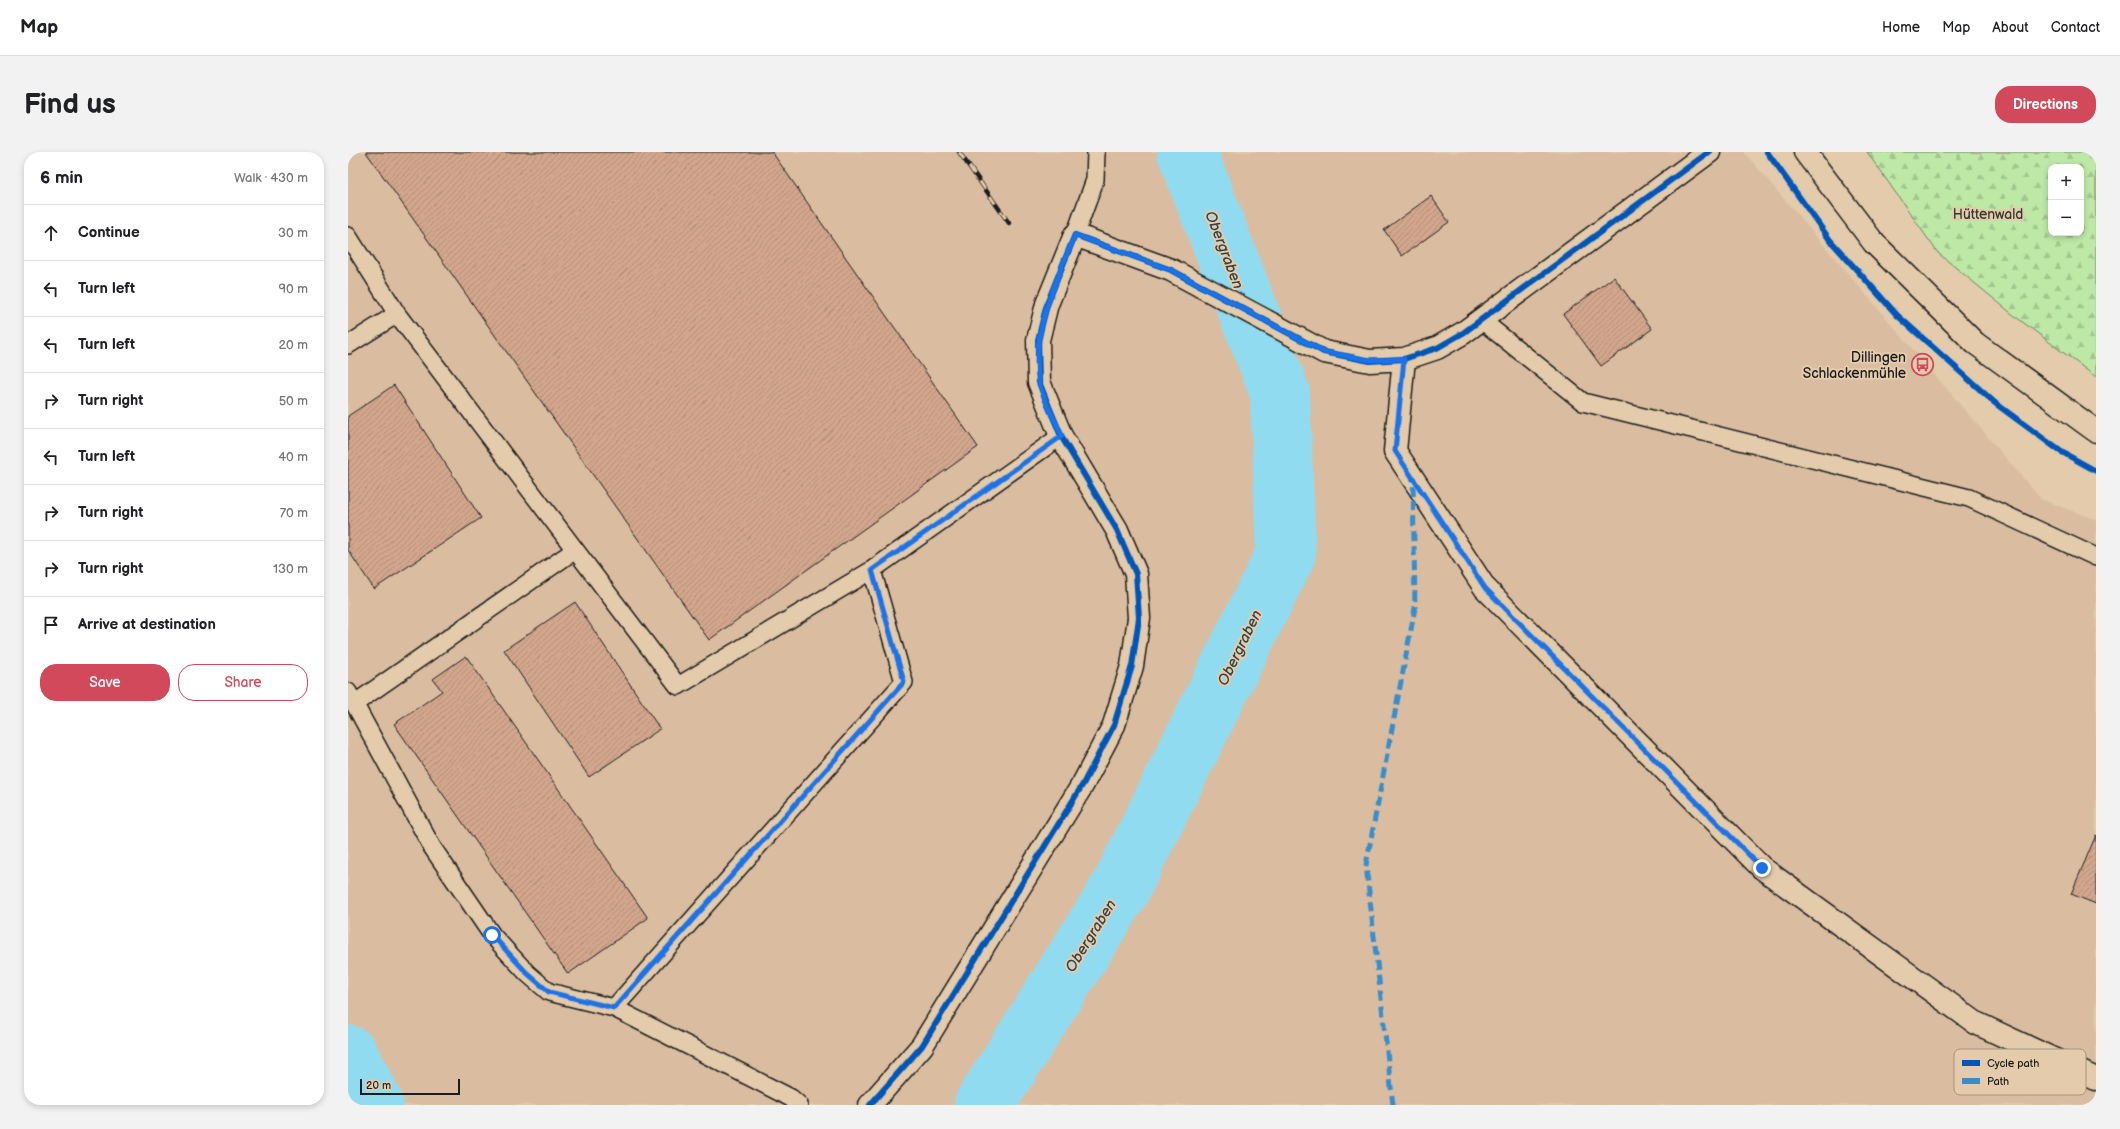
<!DOCTYPE html>
<meta charset="utf-8">
<style>
:root{--surface:#fff;--page:#f2f2f2;--text:#202124;--muted:#757577;--line:#e0e0e0;--accent:#d1495b}
body{margin:0;font-family:"Balsamiq Sans",sans-serif;background:var(--page);color:var(--text)}
.controls{position:absolute;right:12px;top:12px;display:grid;overflow:hidden;border-radius:8px;box-shadow:0 2px 6px #0003}
.controls button{width:36px;height:36px;display:grid;place-items:center;padding:0;border:0;border-bottom:1px solid var(--line);background:var(--surface);color:var(--text);font:20px sans-serif}
.scale{position:absolute;left:12px;bottom:10px;width:100px;box-sizing:border-box;padding-left:4px;border:2px solid #1c1c1c;border-top:0;font-size:11px;line-height:14px;white-space:nowrap;color:#1c1c1c;-webkit-text-stroke:3px #e3cbac;paint-order:stroke}
.stop{position:absolute;width:12px;height:12px;margin:-9px;border:3px solid #1a73e8;border-radius:50%;background:#fff}
.stop.end{background:#1a73e8;border-color:#fff;box-shadow:0 1px 4px #0008}
.list{margin:0;padding:0;list-style:none}
h2{display:flex;justify-content:space-between;align-items:center;height:52px;margin:0;padding:0 16px;font-size:17px}
h2 small{font-size:13px;font-weight:400;color:var(--muted)}
.list li{display:grid;grid-template-columns:26px 1fr auto;gap:12px;align-items:center;box-sizing:border-box;height:56px;padding:0 16px;border-top:1px solid var(--line)}
.list b{display:block;font-size:15px;white-space:nowrap}
.list em{font-size:13px;font-style:normal;color:var(--muted)}
.actions{display:flex;gap:8px;padding:12px 16px}
.actions a{flex:1;padding:9px 0;border:1px solid var(--accent);border-radius:16px;text-align:center;font-size:14px;color:var(--accent)}
.actions .main{background:var(--accent);color:#fff}
.icon{flex:none;width:22px;height:22px;fill:none;stroke:currentColor;stroke-width:2;stroke-linecap:round;stroke-linejoin:round}
.map{position:relative;flex:none;width:1748px;height:953px;overflow:hidden;border-radius:16px}
header{display:flex;align-items:center;gap:24px;box-sizing:border-box;height:56px;padding:0 20px;background:var(--surface);border-bottom:1px solid var(--line)}
header strong{font-size:19px}
nav{display:flex;gap:22px;margin-inline-start:auto;font-size:14px}
.intro{display:flex;align-items:center;justify-content:space-between;box-sizing:border-box;height:96px;padding:0 24px}
h1{margin:0;font-size:28px}
.button{padding:10px 18px;border-radius:16px;background:var(--accent);color:#fff;font-size:14px;font-weight:700}
main{display:flex;gap:24px;padding:0 24px}
aside{flex:1;background:var(--surface);border-radius:16px;box-shadow:0 2px 6px #0003}
.map>svg:first-child{display:block}
.built{fill:#dabda0}
.forest{fill:url(#forest-firs);stroke:#6c8260;fill-rule:evenodd}
.lines{fill:none;stroke-linecap:round;stroke-linejoin:round}
.river{stroke:#90dbf0;stroke-width:60}
.building{fill:url(#building-hatch);stroke:#1c1c1c}
.lane-casing{stroke:#1c1c1c;stroke-width:20}
.street-casing{stroke:#1c1c1c;stroke-width:25}
.secondary-casing{stroke:#1c1c1c;stroke-width:25}
.lane{stroke:#e3cbac;stroke-width:17}
.street{stroke:#e3cbac;stroke-width:22}
.secondary{stroke:#e3cbac;stroke-width:22}
.rail-casing{stroke:#1c1c1c;stroke-width:4.5}
.rail{stroke:#e3cbac;stroke-width:3;stroke-dasharray:9;stroke-linecap:butt}
.quiet{stroke:#388dca;stroke-width:5;stroke-dasharray:10 5;stroke-linecap:butt}
.cycleway-casing{stroke:#e3cbac;stroke-width:8}
.cycleway{stroke:#0057b8;stroke-width:6}
.route{stroke:#1a73e8;stroke-width:5}
.labels{text-anchor:middle;dominant-baseline:central;stroke-width:4;stroke-linejoin:round;paint-order:stroke}
.park-label{font-size:14px;fill:#343b31;stroke:#e3cbac}
.poi-label{font-size:14px;fill:#1c1c1c;stroke:#e3cbac;text-anchor:end}
.water-label{font-size:15px;font-style:italic;fill:#334246;stroke:#e3cbac}
.key{fill:#e3cbac;stroke:#a79681;stroke-width:1}
.key-label{font-size:11px;fill:#1c1c1c}
</style>
<header>
<strong>Map</strong>
<nav><a>Home</a><a>Map</a><a>About</a><a>Contact</a></nav>
</header>
<div class="intro"><h1>Find us</h1><a class="button">Directions</a></div>
<main>
<aside>
<h2>6 min<small>Walk · 430 m</small></h2>
<ul class="list">
<li><svg class="icon" aria-label="ahead" viewBox="0 0 24 24"><path d="M12 20V5M6 11l6-6 6 6"/></svg><div><b>Continue</b></div><em>30 m</em></li>
<li><svg class="icon" aria-label="left" viewBox="0 0 24 24"><path d="M17 20v-9H6M10 6l-5 5 5 5"/></svg><div><b>Turn left</b></div><em>90 m</em></li>
<li><svg class="icon" aria-label="left" viewBox="0 0 24 24"><path d="M17 20v-9H6M10 6l-5 5 5 5"/></svg><div><b>Turn left</b></div><em>20 m</em></li>
<li><svg class="icon" aria-label="right" viewBox="0 0 24 24"><path d="M7 20v-9h11M14 6l5 5-5 5"/></svg><div><b>Turn right</b></div><em>50 m</em></li>
<li><svg class="icon" aria-label="left" viewBox="0 0 24 24"><path d="M17 20v-9H6M10 6l-5 5 5 5"/></svg><div><b>Turn left</b></div><em>40 m</em></li>
<li><svg class="icon" aria-label="right" viewBox="0 0 24 24"><path d="M7 20v-9h11M14 6l5 5-5 5"/></svg><div><b>Turn right</b></div><em>70 m</em></li>
<li><svg class="icon" aria-label="right" viewBox="0 0 24 24"><path d="M7 20v-9h11M14 6l5 5-5 5"/></svg><div><b>Turn right</b></div><em>130 m</em></li>
<li><svg class="icon" aria-label="arrive" viewBox="0 0 24 24"><path d="M6 21V4h12l-3 4 3 4H6"/></svg><div><b>Arrive at destination</b></div></li>
</ul>
<div class="actions"><a class="main">Save</a><a>Share</a></div>
</aside>
<div class="map">
<svg width="1748" height="953" viewBox="0 0 1748 953">
<defs>
<pattern id="forest-firs" width="22" height="20" patternUnits="userSpaceOnUse"><rect width="22" height="20" fill="#bde8a5"/><path d="M5 1l3.5 6h-7zM16 11l3.5 6h-7z" fill="#a2c68d"/></pattern>
<pattern id="building-hatch" width="6" height="6" patternUnits="userSpaceOnUse"><rect width="6" height="6" fill="#d1a68d"/><path d="M-1 1l2-2M0 6l6-6M5 7l2-2" fill="none" stroke="#b38e79"/></pattern>
</defs>
<rect width="100%" height="100%" fill="#e3cbac"/>
<filter id="ink" filterUnits="userSpaceOnUse"><feTurbulence type="fractalNoise" baseFrequency=".025" numOctaves="2"/><feDisplacementMap in="SourceGraphic" scale="8" xChannelSelector="R" yChannelSelector="G"/><feConvolveMatrix kernelMatrix="1 2 1 2 8 2 1 2 1" color-interpolation-filters="sRGB"/></filter>
<g filter="url(#ink)">
<path class="built" d="M 0,0 L 1396,0 L 1693,347 L 1748,368 L 1748,953 L 0,953 Z"/>
<path class="forest" d="M 1519,0 L 1748,0 L 1748,225 L 1668,165 L 1590,101 ZM 1703,15 L 1733,15 L 1733,81 L 1703,81 Z"/>
<g class="lines">
<path class="river" d="M 0,903 L 26,953
M 636,953 L 772,737 L 938,402 L 932,241 L 839,0"/>
</g>
<path class="building" d="M 18,0 L 424,0 L 630,295 L 361,488 Z
M 1083,44 L 1101,70 L 1054,104 L 1036,78 Z
M 1266,125 L 1304,177 L 1253,214 L 1215,162 Z
M 46,233 L 133,366 L 26,437 L 0,398 L 0,264 Z
M 227,450 L 312,577 L 241,625 L 156,498 Z
M 118,504 L 300,766 L 220,822 L 46,572 L 94,539 L 85,527 Z
M 1748,683 L 1748,752 L 1723,742 Z"/>
<g class="lines">
<defs>
<path id="lane" d="M 727,83 L 747,28 L 748,0
M 0,84 L 49,162 L 330,534 L 524,418
M 1132,167 L 1235,250 L 1621,346 L 1748,405
M 0,193 L 49,162
M 0,540 L 84,695 L 144,783 L 179,821 L 201,840 L 266,856 L 443,946 L 451,953
M 6,552 L 227,398
M 266,856 L 556,530 L 524,418 L 713,284"/>
<path id="street" d="M 1056,207 L 1047,299 L 1137,436 L 1414,716 L 1628,871 L 1748,927
M 522,953 L 574,894 L 735,632 L 766,573 L 784,514 L 791,466 L 788,422 L 769,378 L 713,284 L 691,230 L 690,188 L 699,152 L 727,83 L 823,118 L 976,200 L 1022,209 L 1056,207 L 1089,196 L 1115,181 L 1361,0"/>
<path id="secondary" d="M 1457,0 L 1526,91 L 1627,191 L 1748,279"/>
</defs>
<use href="#lane" class="lane-casing"/>
<use href="#street" class="street-casing"/>
<use href="#secondary" class="secondary-casing"/>
<use href="#lane" class="lane"/>
<use href="#street" class="street"/>
<use href="#secondary" class="secondary"/>
<defs>
<path id="rail" d="M 611,0 L 661,71"/>
</defs>
<use href="#rail" class="rail-casing"/>
<use href="#rail" class="rail"/>
<path class="quiet" d="M 1045,953 L 1018,713 L 1067,456 L 1065,325"/>
<defs>
<path id="cycleway" d="M 1419,0 L 1482,88 L 1549,163 L 1647,251 L 1712,299 L 1748,319
M 522,953 L 574,894 L 735,632 L 766,573 L 784,514 L 791,466 L 788,422 L 769,378 L 713,284 L 691,230 L 690,188 L 699,152 L 727,83 L 823,118 L 976,200 L 1022,209 L 1056,207 L 1089,196 L 1115,181 L 1361,0"/>
</defs>
<use href="#cycleway" class="cycleway-casing"/>
<use href="#cycleway" class="cycleway"/>
</g>
</g>
<g class="lines" filter="url(#ink)">
<path class="route" d="M 144,783 L 179,821 L 201,840 L 266,856 L 556,530 L 524,418 L 714,284 C 707,268 695,247 691,230 C 682,181 709,128 727,83 L 823,118 L 976,200 L 1022,208 L 1056,207 L 1047,299 L 1137,436 L 1414,716"/>
</g>
<defs>
<symbol id="bus-ring" viewBox="-11 -11 22 22"><circle r="9.5" fill="#e3cbac" stroke="#d1495b" stroke-width="1.5"/><path d="M-5-6H5V4H4V6H2V4H-2V6H-4V4H-5ZM-3.5-4V0h7V-4ZM-3.5 1.2v1.5H-2V1.2ZM2 1.2v1.5H3.5V1.2Z" fill="#d1495b"/></symbol>
</defs>
<g fill-rule="evenodd">
<use href="#bus-ring" x="1562" y="200" width="25" height="25"/>
</g>
<g class="labels">
<g class="park-label">
<text x="1640" y="62">Hüttenwald</text>
</g>
<g class="poi-label">
<text x="1558" y="205">Dillingen<tspan x="1558" dy="16">Schlackenmühle</tspan></text>
</g>
<g class="water-label">
<text transform="translate(876 98) rotate(69)">Obergraben</text>
<text transform="translate(892 496) rotate(-64)">Obergraben</text>
<text transform="translate(743 784) rotate(-58)">Obergraben</text>
</g>
</g>
<rect x="1606" y="897" width="132" height="46" rx="6" class="key"/>
<rect x="1614" y="908" width="18" height="6" fill="#0057b8"/>
<rect x="1614" y="926" width="18" height="6" fill="#388dca"/>
<g class="key-label">
<text x="1639" y="915">Cycle path</text>
<text x="1639" y="933">Path</text>
</g>
</svg>
<div class="controls">
<button>+</button>
<button>−</button>
</div>
<div class="scale">20 m</div>
<div class="stop" style="left:144px;top:783px"></div>
<div class="stop end" style="left:1414px;top:716px"></div>
</div>
</main>
